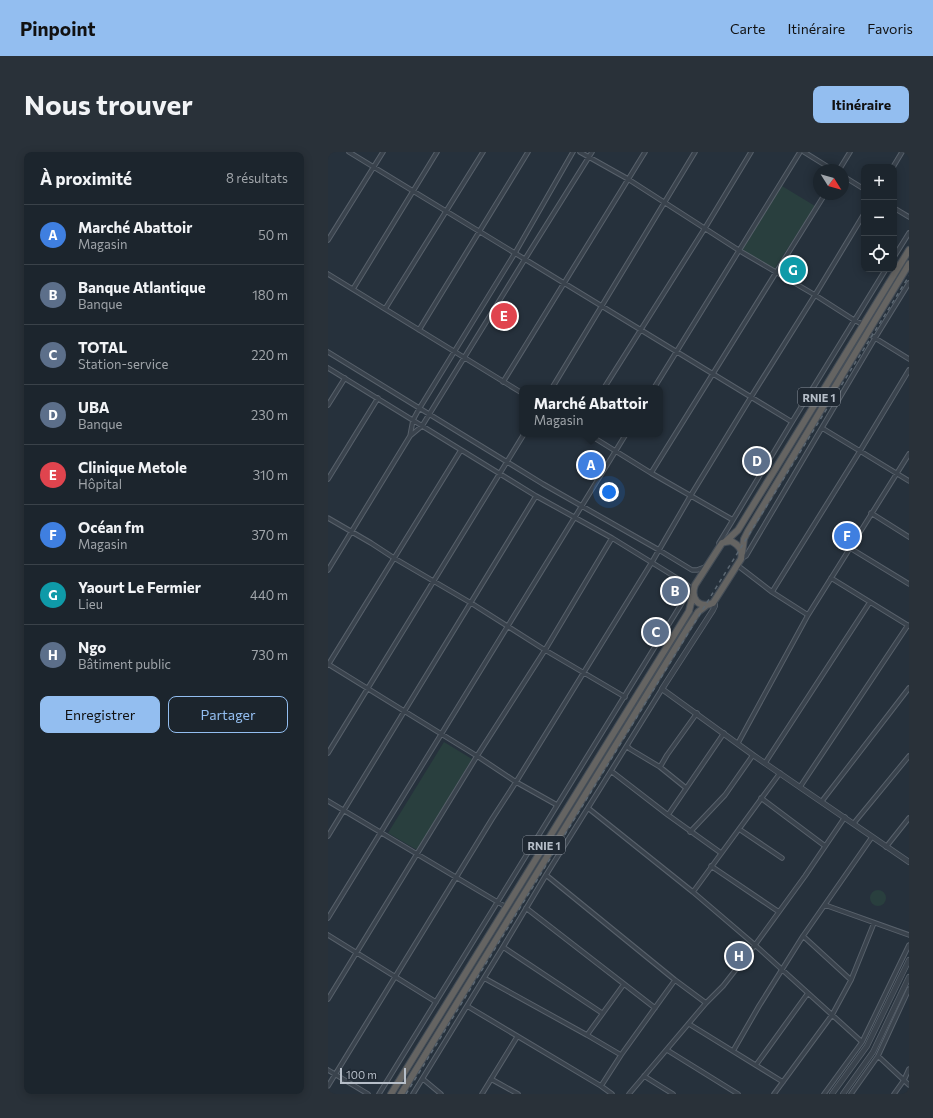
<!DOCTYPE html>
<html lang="fr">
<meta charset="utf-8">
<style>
:root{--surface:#1c252d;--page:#293139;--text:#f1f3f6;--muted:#a0a5aa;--line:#3a4249;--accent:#93bef0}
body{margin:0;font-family:Commissioner,sans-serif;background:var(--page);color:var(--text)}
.controls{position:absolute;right:12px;top:12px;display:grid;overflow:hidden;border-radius:8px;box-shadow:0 2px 10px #0003}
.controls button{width:36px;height:36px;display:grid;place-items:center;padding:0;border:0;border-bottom:1px solid var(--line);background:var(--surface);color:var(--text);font:20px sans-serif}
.compass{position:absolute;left:485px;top:12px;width:36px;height:36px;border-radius:50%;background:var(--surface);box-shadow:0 2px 10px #0003;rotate:127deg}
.scale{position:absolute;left:12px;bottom:10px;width:66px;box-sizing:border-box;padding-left:4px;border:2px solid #b6bec8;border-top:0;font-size:11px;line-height:14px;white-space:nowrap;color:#b6bec8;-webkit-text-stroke:3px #1f2832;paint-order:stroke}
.you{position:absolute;left:281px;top:340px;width:14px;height:14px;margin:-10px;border:3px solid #fff;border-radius:50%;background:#1a73e8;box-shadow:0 0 0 6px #1a73e833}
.badge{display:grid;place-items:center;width:26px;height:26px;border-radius:50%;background:var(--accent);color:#fff;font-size:13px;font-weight:700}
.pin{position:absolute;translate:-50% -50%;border:2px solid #fff;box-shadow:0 1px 4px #0006}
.popup{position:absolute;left:191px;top:233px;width:144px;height:52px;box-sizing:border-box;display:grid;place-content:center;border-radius:8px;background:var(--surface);filter:drop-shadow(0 1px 3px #0005);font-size:13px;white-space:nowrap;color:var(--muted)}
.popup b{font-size:15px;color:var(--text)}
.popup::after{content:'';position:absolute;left:50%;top:100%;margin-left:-8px;border:8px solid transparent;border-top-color:var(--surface)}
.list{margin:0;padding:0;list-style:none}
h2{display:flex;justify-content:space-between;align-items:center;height:52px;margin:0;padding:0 16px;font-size:17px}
h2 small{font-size:13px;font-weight:400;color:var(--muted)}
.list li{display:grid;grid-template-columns:26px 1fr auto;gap:12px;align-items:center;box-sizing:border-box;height:60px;padding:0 16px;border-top:1px solid var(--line)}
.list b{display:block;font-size:15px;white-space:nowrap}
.list p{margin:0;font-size:13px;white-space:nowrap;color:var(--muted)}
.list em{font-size:13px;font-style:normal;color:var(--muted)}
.actions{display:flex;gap:8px;padding:12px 16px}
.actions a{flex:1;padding:9px 0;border:1px solid var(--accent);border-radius:8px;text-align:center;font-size:14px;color:var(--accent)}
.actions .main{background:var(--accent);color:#111}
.icon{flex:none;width:22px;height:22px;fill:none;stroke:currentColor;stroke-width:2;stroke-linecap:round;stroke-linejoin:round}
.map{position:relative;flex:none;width:581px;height:942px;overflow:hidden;border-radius:8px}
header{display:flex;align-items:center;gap:24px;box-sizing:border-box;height:56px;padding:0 20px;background:var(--accent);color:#111}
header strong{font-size:19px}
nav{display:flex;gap:22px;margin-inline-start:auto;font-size:14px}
.intro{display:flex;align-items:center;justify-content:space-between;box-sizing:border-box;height:96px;padding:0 24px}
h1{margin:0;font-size:28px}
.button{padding:10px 18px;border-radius:8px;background:var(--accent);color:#111;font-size:14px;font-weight:700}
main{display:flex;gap:24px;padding:0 24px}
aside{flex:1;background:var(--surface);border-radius:8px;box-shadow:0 2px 10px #0003}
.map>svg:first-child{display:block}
.green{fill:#293f3e}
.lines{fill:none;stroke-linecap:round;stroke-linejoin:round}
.minor-casing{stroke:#58616b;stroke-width:5.5}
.tertiary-casing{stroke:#58616b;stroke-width:6}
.trunk-casing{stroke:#454e58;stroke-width:8}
.minor{stroke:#3a434d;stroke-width:3.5}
.tertiary{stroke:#3a434d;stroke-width:4.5}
.trunk{stroke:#656462;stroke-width:6}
.rail{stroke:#5c6873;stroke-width:1.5;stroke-dasharray:4 4;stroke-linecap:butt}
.labels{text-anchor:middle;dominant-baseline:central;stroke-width:3;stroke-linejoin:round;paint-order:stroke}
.shield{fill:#1f2832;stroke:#89919b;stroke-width:1}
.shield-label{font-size:11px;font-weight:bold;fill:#b6bec8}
</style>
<header>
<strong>Pinpoint</strong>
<nav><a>Carte</a><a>Itinéraire</a><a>Favoris</a></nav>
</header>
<div class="intro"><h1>Nous trouver</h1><a class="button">Itinéraire</a></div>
<main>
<aside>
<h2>À proximité<small>8 résultats</small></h2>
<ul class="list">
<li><span class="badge" style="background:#3f7fe0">A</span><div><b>Marché Abattoir</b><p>Magasin</p></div><em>50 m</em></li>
<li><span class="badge" style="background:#5c6f8a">B</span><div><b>Banque Atlantique</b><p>Banque</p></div><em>180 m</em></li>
<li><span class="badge" style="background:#5c6f8a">C</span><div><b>TOTAL</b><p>Station-service</p></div><em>220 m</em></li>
<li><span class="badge" style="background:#5c6f8a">D</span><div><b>UBA</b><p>Banque</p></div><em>230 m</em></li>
<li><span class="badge" style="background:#e0444e">E</span><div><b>Clinique Metole</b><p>Hôpital</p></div><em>310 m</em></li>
<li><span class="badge" style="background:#3f7fe0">F</span><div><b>Océan fm</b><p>Magasin</p></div><em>370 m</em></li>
<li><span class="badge" style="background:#0f9aa8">G</span><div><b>Yaourt Le Fermier</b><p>Lieu</p></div><em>440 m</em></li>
<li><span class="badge" style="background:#5c6f8a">H</span><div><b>Ngo</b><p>Bâtiment public</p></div><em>730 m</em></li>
</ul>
<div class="actions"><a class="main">Enregistrer</a><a>Partager</a></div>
</aside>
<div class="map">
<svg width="581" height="942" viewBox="0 0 581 942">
<rect width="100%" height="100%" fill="#26313c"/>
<path class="green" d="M 454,34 L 487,54 L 445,119 L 412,98 Z
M 116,590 L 144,607 L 89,698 L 60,681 Z
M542 746a8 8 0 1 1 16 0a8 8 0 1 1-16 0Z"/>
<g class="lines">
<defs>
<path id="minor" d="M 21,0 L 464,270
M 252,0 L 300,27 L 412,99 L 487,143 L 526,168 L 536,173
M 476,0 L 505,18
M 565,15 L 574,0
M 511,18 L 522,0
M 515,24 L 536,37
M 566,56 L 581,65
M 0,88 L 55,0
M 566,105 L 581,81
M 0,122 L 194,241
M 25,137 L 109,0
M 57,157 L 155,0
M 91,178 L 200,0
M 539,181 L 581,207
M 0,200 L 215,332 L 331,398 L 364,418 L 369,418 L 377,415
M 0,216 L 208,344 L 284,386 L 357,431 L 365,438
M 175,230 L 317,0
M 224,236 L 367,0
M 276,236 L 377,76 L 423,0
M 326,236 L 472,0
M 0,253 L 17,226
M 494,276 L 532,299 L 581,329
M 260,282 L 323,321 L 405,368
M 82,284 L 85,268 L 91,257 L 187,101 L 245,0
M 323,321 L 497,42
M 0,327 L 50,246
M 543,361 L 581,385
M 0,366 L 43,391 L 66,406 L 143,451 L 217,498 L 297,545
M 391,391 L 464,270 L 558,117
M 522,396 L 581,432
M 413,407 L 418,404 L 547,186 L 581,131
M 409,413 L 444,440 L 480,463
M 0,418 L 82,284 L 94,274 L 197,107 L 264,0
M 503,426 L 581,474
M 444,440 L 532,299 L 581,218
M 0,512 L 149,604 L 188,630 L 229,653
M 0,513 L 133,298
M 410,591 L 480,463 L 581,302
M 299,594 L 302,597 L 332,615
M 0,601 L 196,282
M 437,611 L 542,450
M 283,619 L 340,663 L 393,701
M 472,635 L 580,473
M 358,636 L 332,615 L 339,603 L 369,561
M 433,646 L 497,694
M 0,649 L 178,755
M 494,649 L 581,536
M 260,656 L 365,740 L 427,793 L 534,890
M 340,663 L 396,581
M 526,671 L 581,604
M 411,677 L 454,706
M 362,680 L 397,643 L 425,603
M 0,684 L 208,344
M 558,695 L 581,666
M 383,714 L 451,760
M 218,723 L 347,828 L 378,851
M 365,740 L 452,621
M 497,753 L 581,783
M 198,756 L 327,856
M 0,766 L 298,282
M 0,783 L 108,850
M 475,784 L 523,828
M 175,795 L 274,861
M 156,826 L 259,883 L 293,903
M 0,847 L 149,604 L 217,498 L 284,386
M 139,854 L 273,934 L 284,942
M 361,872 L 455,930
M 259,883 L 296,832
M 339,898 L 410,942
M 405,899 L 431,854 L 475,784 L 544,685
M 550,904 L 581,933
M 428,913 L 480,841
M 0,918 L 40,942
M 316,924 L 345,942
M 95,927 L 113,942
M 163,927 L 190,942
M 0,934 L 164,667 L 188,630 L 324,410 L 363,343 L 423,245 L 487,143 L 536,62
M 273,934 L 293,903 L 347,828
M 51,942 L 357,446 L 359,443 L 365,441
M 85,942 L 175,795 L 218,723 L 283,619 L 334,537
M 154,942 L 189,885
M 301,942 L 378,851 L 395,834 L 427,793 L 477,724 L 517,665
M 446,942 L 504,863 L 523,828 L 546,771
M 496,942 L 534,890 L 581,793
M 523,942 L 550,904 L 581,837
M 566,942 L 576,928 L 581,917"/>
<path id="tertiary" d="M 387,449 L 387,454 L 385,458 L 334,537 L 425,603 L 581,710
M 504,942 L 539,894 L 581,808
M 515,942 L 545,900 L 581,825"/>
<path id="trunk" d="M 403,389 C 411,393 415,398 413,407 L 385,451 C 371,457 362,447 367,433 L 394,391 L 397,390 Z
M 397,390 L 410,378 L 581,98
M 414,401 L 416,387 L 420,379 L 581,112
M 63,942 L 361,459 L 365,443
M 73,942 L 361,474 L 370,460 L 379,453"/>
</defs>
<use href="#minor" class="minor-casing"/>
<use href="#tertiary" class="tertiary-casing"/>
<use href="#trunk" class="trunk-casing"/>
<use href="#minor" class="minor"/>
<use href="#tertiary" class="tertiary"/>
<use href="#trunk" class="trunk"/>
<path class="rail" d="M 78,942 L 386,439 L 581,124"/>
</g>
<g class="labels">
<g class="shield">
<rect x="470" y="236" width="42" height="18" rx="3"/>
<rect x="195" y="684" width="42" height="18" rx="3"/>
</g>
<g class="shield-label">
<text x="491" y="245">RNIE 1</text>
<text x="216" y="693">RNIE 1</text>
</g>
</g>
</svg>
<div class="controls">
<button>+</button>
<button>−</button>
<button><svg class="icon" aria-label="locate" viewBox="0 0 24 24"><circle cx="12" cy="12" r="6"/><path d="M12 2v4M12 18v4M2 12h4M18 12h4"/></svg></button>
</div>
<svg class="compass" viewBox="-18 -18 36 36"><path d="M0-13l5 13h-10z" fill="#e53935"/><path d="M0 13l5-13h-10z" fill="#a0a5aa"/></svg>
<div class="scale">100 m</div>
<div class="you"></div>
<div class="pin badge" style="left:263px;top:313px;background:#3f7fe0">A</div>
<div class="popup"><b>Marché Abattoir</b>Magasin</div>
<div class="pin badge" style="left:347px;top:439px;background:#5c6f8a">B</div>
<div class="pin badge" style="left:328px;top:480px;background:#5c6f8a">C</div>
<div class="pin badge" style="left:429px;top:309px;background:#5c6f8a">D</div>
<div class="pin badge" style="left:176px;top:164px;background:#e0444e">E</div>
<div class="pin badge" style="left:519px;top:384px;background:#3f7fe0">F</div>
<div class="pin badge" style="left:465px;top:118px;background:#0f9aa8">G</div>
<div class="pin badge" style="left:411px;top:804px;background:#5c6f8a">H</div>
</div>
</main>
